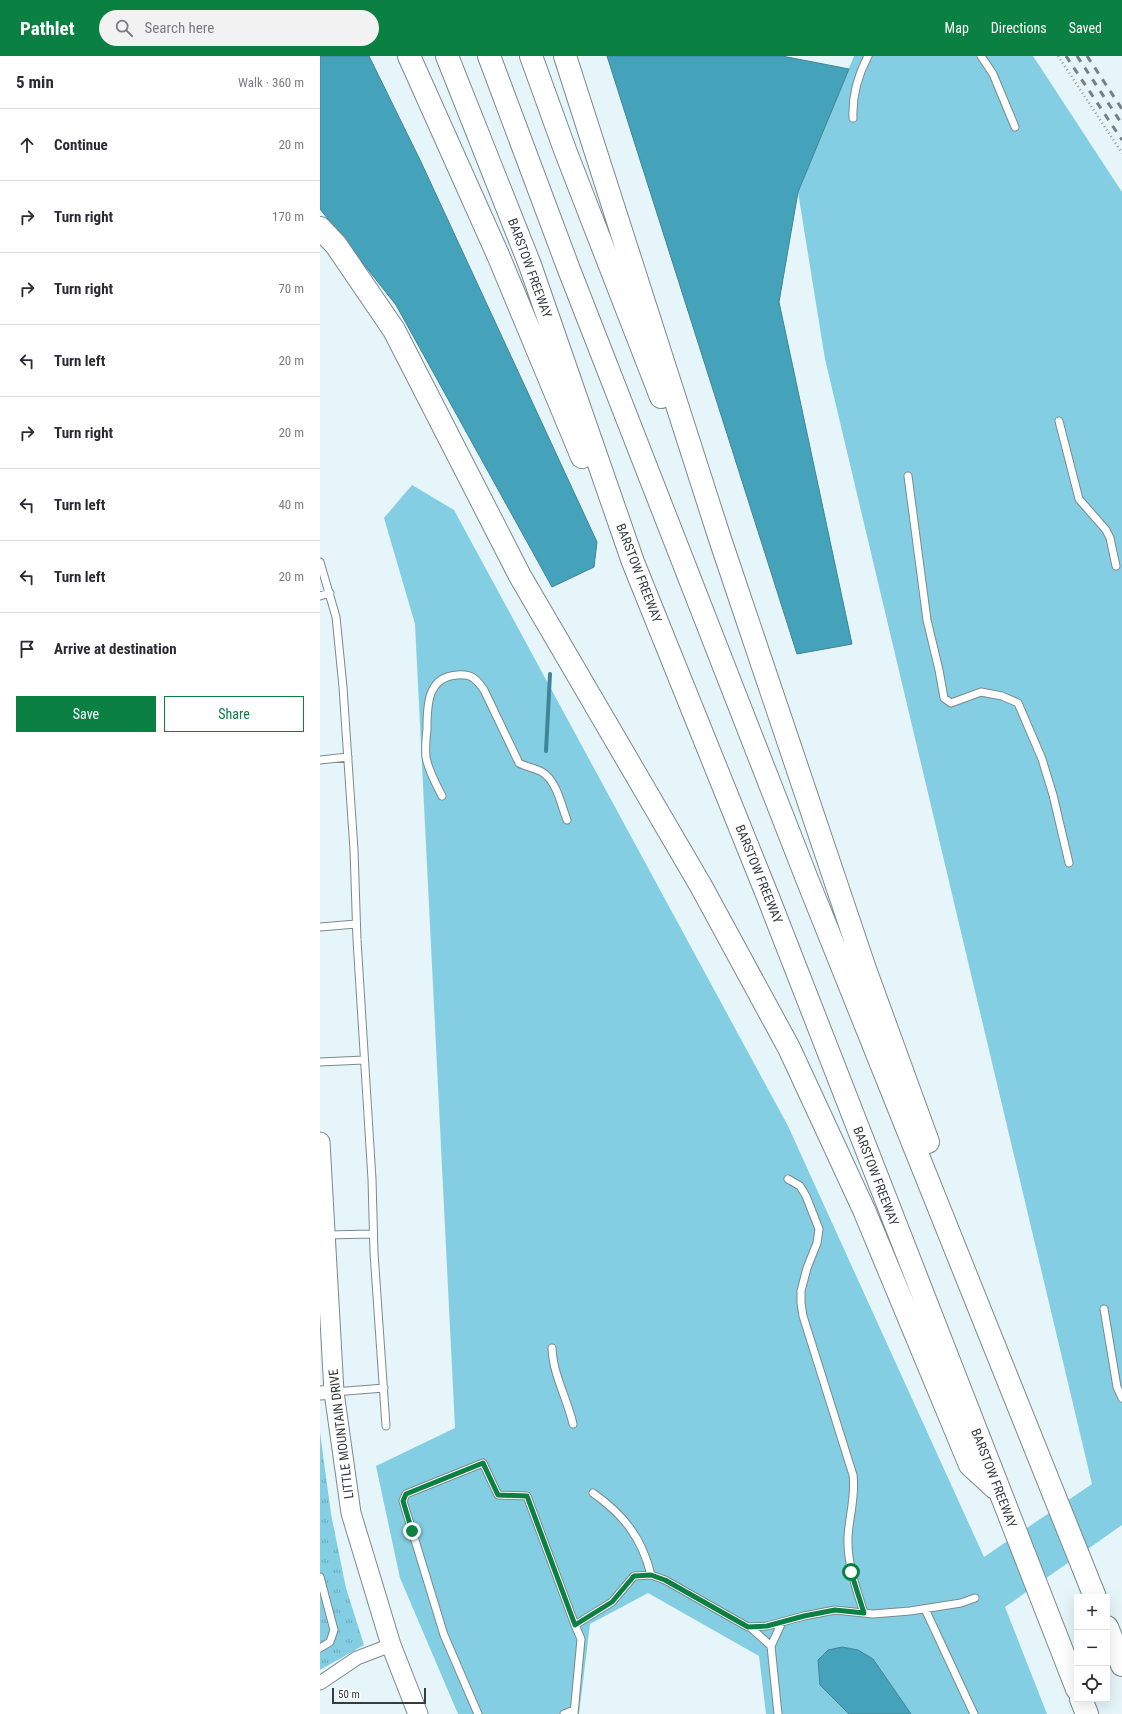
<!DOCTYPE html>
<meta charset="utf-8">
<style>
:root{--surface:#fff;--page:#f2f2f3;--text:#2b2b33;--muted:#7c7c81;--line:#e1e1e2;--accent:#0b8043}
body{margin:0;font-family:"Roboto Condensed",sans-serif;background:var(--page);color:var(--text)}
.controls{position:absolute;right:12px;bottom:12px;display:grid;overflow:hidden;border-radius:0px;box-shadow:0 4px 16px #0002}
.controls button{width:36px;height:36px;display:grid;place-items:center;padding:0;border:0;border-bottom:1px solid var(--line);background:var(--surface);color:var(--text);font:20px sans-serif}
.scale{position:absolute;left:12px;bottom:10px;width:94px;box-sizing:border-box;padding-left:4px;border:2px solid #353c3e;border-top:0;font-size:11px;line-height:14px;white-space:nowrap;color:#353c3e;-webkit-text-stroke:3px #fff;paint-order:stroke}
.stop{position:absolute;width:12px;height:12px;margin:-9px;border:3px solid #0b8043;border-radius:50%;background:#fff}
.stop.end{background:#0b8043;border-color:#fff;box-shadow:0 1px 4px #0008}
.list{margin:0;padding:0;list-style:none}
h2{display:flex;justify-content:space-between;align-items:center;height:52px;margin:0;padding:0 16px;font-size:17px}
h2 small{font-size:13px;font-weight:400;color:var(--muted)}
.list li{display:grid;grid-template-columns:26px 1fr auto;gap:12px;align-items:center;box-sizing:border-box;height:72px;padding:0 16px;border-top:1px solid var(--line)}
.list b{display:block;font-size:15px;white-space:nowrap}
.list em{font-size:13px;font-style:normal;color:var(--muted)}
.actions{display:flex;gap:8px;padding:12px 16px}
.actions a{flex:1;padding:9px 0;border:1px solid var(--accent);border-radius:0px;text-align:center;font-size:14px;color:var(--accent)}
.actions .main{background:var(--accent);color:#fff}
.icon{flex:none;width:22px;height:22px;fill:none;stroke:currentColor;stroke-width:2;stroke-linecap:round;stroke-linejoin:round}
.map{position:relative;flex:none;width:802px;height:1658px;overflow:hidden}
header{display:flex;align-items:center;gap:24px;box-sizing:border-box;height:56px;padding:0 20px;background:var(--accent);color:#fff}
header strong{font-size:19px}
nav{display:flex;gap:22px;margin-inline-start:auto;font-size:14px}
.search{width:280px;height:36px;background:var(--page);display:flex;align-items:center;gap:10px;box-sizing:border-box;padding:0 14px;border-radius:22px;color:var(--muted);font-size:15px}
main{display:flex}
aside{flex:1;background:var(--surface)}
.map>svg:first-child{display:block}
.green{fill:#83cee2}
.park{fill:url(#park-tufts)}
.water{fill:#44a3ba;stroke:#408495}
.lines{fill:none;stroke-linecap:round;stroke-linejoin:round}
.stream{stroke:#408495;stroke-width:4}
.service-casing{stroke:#7b8a8e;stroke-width:9}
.minor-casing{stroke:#7b8a8e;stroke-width:15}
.secondary-casing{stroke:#7b8a8e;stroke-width:21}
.motorway-casing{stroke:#7b8a8e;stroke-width:24}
.path{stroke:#8f9a9e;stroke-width:2.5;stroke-dasharray:1 3;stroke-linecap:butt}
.service{stroke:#fff;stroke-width:7}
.minor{stroke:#fff;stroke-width:13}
.secondary{stroke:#fff;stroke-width:19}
.motorway{stroke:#fff;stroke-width:22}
.rail{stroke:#758083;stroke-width:3;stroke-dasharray:7 7;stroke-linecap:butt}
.route{stroke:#0b8043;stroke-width:5}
.labels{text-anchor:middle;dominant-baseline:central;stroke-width:3;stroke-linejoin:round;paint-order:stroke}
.street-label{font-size:13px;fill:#353c3e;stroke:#fff}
</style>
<header>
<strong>Pathlet</strong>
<div class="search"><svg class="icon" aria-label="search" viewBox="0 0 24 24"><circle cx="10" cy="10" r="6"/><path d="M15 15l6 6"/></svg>Search here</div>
<nav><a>Map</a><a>Directions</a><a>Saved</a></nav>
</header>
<main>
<aside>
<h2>5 min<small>Walk · 360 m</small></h2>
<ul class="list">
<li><svg class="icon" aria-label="ahead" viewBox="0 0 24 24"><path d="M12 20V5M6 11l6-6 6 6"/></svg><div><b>Continue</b></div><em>20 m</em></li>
<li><svg class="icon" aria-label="right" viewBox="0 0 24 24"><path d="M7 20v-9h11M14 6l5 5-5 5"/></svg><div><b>Turn right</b></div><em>170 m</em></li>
<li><svg class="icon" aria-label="right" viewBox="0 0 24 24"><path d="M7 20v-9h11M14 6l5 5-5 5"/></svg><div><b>Turn right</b></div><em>70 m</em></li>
<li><svg class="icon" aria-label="left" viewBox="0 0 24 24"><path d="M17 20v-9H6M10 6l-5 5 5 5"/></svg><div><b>Turn left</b></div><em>20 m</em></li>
<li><svg class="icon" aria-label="right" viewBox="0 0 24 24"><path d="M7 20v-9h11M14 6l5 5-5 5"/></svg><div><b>Turn right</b></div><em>20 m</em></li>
<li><svg class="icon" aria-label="left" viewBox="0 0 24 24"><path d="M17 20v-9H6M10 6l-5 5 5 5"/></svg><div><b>Turn left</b></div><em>40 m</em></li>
<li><svg class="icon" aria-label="left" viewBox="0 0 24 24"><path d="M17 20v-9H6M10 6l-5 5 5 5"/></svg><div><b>Turn left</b></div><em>20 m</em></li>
<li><svg class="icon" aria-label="arrive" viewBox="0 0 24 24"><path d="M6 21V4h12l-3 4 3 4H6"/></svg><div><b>Arrive at destination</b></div></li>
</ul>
<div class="actions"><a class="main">Save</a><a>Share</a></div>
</aside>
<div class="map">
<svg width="802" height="1658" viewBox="0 0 802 1658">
<defs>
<pattern id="park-tufts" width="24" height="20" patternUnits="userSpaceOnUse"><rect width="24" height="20" fill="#83cee2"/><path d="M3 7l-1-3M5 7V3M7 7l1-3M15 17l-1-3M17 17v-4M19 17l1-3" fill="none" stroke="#6ca8b9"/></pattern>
</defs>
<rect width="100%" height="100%" fill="#e5f5fa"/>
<path class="green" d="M 534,0 L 713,0 L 802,136 L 802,1469 L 685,1551 L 727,1658 L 446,1658 L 439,1600 L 328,1537 L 270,1568 L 259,1658 L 138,1658 L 80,1522 L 56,1410 L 135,1372 L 95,568 L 64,462 L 92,429 L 134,454 L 468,1070 L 664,1501 L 772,1428 L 505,303 L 478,136 Z"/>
<path class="park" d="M 0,1376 L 11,1458 L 26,1532 L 44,1589 L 0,1614 Z"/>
<path class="water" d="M 0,0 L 49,0 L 101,106 L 277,486 L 274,511 L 232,531 L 76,249 L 0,153 Z
M 287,0 L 462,0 L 529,13 L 478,136 L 459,246 L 532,588 L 477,598 Z
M 522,1591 L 538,1594 L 553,1603 L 591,1658 L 529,1658 L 500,1629 L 498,1604 L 508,1594 Z"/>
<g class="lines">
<path class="stream" d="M 226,695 L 230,618"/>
<defs>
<path id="service" d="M 661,0 L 673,18 L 695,71
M 533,62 C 532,40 538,19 548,0
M 739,365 L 759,443 L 786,474 L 790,482 L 796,510
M 588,420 L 607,564 L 619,614 L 624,642 L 631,647 L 661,636 L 682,640 L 698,647 L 722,703 L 733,739 L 749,807
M 0,506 L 16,561 L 23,631 L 34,794 L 37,884 L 52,1123 L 54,1197 L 66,1370
M 0,540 L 10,537
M 0,704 L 28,701
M 122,740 C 116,728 108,714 106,701 C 105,692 106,682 107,673 C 107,650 107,621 137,619 C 151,618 156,622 164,634 L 199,707 C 206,711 215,712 222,716 C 237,725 241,749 247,764
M 0,871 L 36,868
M 0,1006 L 44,1004
M 468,1123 L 480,1130 L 486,1140 L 499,1173 L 497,1187 L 487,1212 L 481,1235 L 481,1247 L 483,1260 L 533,1419 C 536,1440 529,1460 528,1481 C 527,1507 536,1532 544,1557
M 6,1179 L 53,1178
M 784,1253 L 797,1331 L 802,1342
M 232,1292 C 233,1319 247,1342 253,1368
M 14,1336 L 64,1332
M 273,1437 C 304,1459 322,1482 331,1519
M 0,1521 L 14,1574 L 10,1586 L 0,1592
M 605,1553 L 654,1658
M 255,1569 L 292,1546 L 314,1520 L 331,1519 L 345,1524 L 428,1571 L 447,1570 L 484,1560 L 515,1554 L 553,1558 L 590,1555 L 641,1547 L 655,1542
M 430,1571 L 451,1590 L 458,1658
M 451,1590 L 462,1566
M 158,1658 L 124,1579 L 83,1445 L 86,1438 L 163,1407 L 178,1439 L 207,1440 L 255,1569 L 261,1583 L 254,1658
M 244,1658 L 254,1654"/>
<path id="minor" d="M 0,1337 L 14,1336
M 0,1627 L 37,1602 L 71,1589"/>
<path id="secondary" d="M 0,1086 L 14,1336 L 31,1457 L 71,1589 L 98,1658"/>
<path id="motorway" d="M 89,0 L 178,199 L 262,401
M 127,0 L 210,209 L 313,506 L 448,841 L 757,1633
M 169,0 L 248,211 L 487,823 L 775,1541
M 211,0 L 245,94 L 341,341
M 245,0 L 400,483 L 545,913 L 608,1086
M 0,172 L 16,189 L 74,274 L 200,520 L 381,830 L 469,992 L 544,1154 L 650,1409 L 675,1432
M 787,1571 L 802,1609
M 761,1643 L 767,1658"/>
</defs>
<use href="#service" class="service-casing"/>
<use href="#minor" class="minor-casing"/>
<use href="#secondary" class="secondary-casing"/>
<use href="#motorway" class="motorway-casing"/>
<path class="path" d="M 738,0 L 802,97"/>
<use href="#service" class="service"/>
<use href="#minor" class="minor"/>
<use href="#secondary" class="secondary"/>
<use href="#motorway" class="motorway"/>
<path class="rail" d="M 746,0 L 802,84
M 757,0 L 802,68
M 767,0 L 802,53"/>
</g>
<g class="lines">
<path class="route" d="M 92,1475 L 83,1445 L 86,1438 L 163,1407 L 178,1439 L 207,1440 L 255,1569 L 292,1546 L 314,1520 L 331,1519 L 345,1524 L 428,1571 L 447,1570 L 484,1560 L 515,1554 L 544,1557 L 531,1516"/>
</g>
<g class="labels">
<g class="street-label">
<text transform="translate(210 212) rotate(70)">BARSTOW FREEWAY</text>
<text transform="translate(319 517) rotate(69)">BARSTOW FREEWAY</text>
<text transform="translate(439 818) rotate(68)">BARSTOW FREEWAY</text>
<text transform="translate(556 1120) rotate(69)">BARSTOW FREEWAY</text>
<text transform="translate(21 1378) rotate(-97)">LITTLE MOUNTAIN DRIVE</text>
<text transform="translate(674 1422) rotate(69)">BARSTOW FREEWAY</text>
</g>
</g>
</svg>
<div class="controls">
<button>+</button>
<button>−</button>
<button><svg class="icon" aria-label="locate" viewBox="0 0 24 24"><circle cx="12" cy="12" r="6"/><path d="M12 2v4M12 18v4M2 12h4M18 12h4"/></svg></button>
</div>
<div class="scale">50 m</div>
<div class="stop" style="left:531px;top:1516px"></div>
<div class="stop end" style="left:92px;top:1475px"></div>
</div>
</main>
